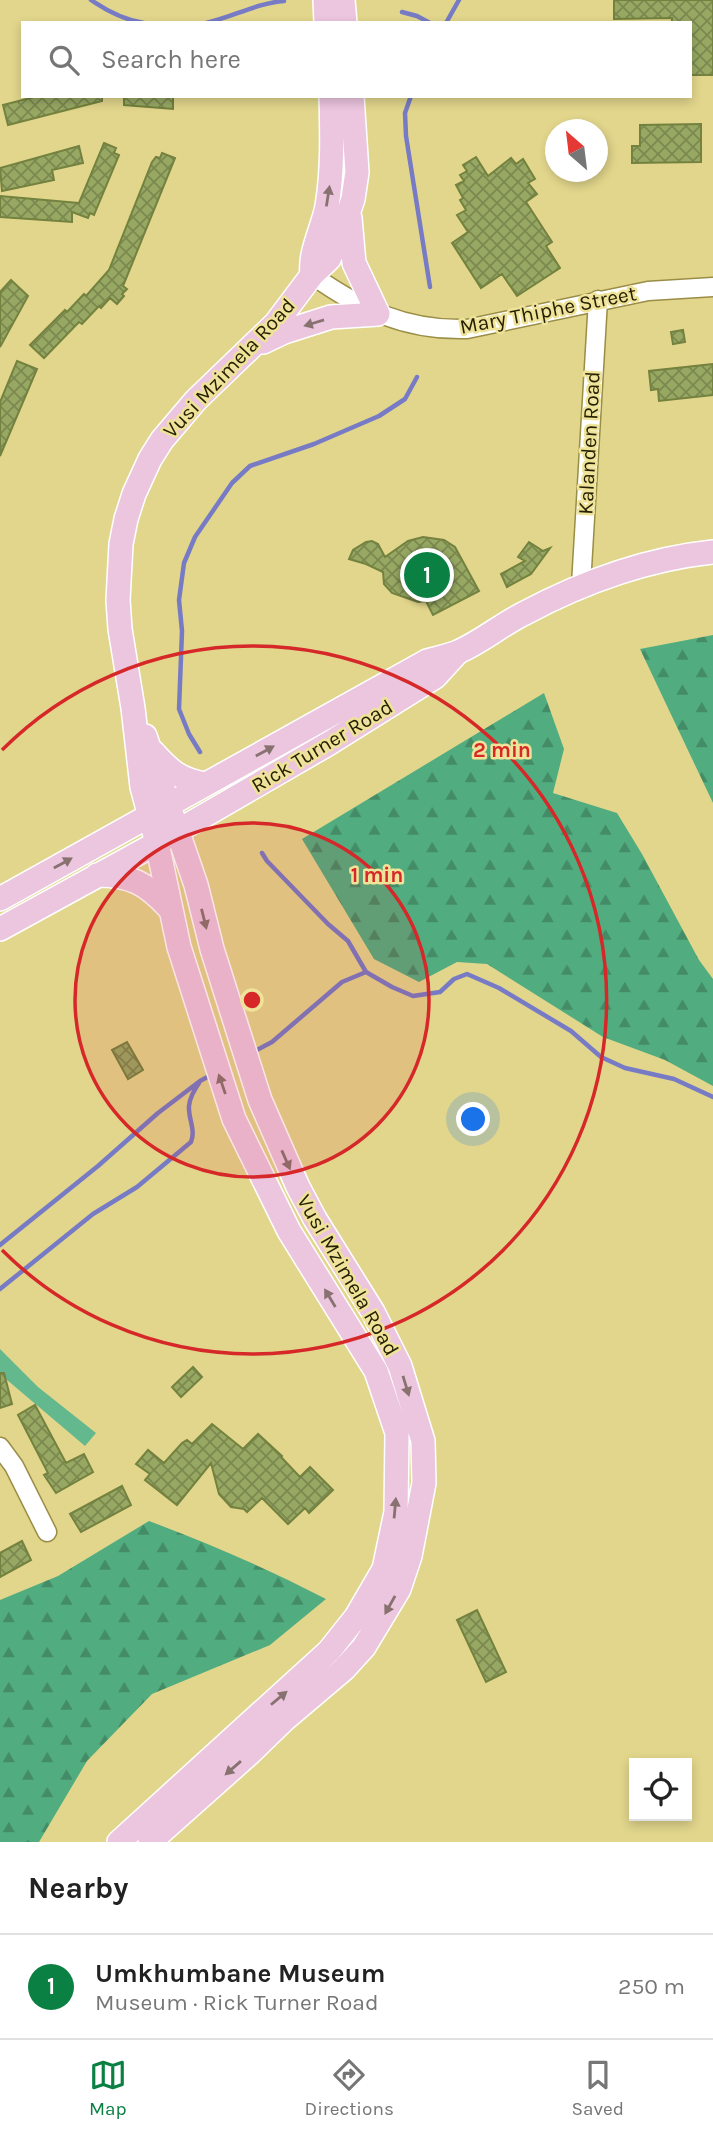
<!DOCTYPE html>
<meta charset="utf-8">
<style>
:root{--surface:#fff;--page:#f2f2f2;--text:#222;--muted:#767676;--line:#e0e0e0;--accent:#0b8043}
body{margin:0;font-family:Karla,sans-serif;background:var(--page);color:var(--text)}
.controls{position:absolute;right:21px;bottom:21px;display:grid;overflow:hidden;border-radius:0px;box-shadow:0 4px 10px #0003}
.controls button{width:63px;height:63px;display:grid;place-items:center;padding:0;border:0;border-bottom:2px solid var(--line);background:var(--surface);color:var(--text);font:35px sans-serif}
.compass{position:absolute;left:545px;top:119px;width:63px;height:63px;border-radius:50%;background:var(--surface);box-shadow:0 4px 10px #0003;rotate:332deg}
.you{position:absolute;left:474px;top:1120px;width:24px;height:24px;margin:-18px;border:5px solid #fff;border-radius:50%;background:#1a73e8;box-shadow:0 0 0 10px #1a73e833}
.badge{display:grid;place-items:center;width:46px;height:46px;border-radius:50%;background:var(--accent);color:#fff;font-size:23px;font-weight:700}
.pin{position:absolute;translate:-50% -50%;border:4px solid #fff;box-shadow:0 2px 7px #0006}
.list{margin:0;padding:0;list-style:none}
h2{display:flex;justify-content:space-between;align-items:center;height:91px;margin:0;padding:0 28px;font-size:30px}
h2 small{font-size:23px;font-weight:400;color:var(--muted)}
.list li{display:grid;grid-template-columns:46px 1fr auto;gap:21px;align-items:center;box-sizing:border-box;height:105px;padding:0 28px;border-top:2px solid var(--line)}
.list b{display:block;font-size:26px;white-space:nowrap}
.list p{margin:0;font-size:23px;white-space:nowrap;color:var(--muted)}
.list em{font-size:23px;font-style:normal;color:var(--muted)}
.icon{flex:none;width:38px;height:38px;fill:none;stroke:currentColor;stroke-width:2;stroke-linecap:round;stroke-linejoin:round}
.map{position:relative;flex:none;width:713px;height:1842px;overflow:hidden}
.search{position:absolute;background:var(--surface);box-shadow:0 4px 10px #0003;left:21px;right:21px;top:21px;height:77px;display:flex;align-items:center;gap:18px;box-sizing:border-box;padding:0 24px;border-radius:0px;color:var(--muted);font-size:26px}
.sheet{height:196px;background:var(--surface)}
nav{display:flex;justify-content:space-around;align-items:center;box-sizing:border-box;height:98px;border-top:2px solid var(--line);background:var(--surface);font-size:19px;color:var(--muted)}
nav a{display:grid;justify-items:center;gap:4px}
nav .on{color:var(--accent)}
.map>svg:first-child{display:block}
.grass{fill:#64b88d}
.forest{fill:url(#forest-firs)}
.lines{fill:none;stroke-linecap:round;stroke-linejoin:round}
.stream{stroke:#777bc5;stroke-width:4.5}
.building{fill:url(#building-cross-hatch);stroke:#73823e;stroke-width:2}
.minor-casing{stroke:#9a8d46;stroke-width:21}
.major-casing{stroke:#fff;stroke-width:26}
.minor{stroke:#fff;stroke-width:18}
.major{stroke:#ecc5df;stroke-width:23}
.oneway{fill:#887270}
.ring{fill:none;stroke:#d62828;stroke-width:3.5}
.labels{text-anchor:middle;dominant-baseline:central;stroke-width:5;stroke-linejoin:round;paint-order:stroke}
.street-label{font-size:21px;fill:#241f02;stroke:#efe399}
.centre{fill:#d62828;stroke:#efe399;stroke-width:3.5}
.ring-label{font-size:21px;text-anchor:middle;font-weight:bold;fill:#d62828;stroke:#efe399;stroke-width:5;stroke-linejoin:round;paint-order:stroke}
</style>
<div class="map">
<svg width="713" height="1842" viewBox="0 0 713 1842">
<defs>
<pattern id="forest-firs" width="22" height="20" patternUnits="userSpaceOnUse" patternTransform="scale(1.75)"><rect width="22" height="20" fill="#51ad80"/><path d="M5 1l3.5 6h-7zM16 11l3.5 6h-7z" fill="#438c67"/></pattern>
<pattern id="building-cross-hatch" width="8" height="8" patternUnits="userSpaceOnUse" patternTransform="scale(1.75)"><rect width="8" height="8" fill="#97a863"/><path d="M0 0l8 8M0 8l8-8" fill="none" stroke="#7b884f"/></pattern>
</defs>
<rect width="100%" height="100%" fill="#e2d68c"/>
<path class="grass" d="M 0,1349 L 38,1387 L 96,1433 L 85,1446 L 0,1374 Z"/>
<path class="forest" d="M 713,635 L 713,803 L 640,649 Z
M 544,693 L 564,749 L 553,793 L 617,813 L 642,854 L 699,960 L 713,979 L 713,1086 L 665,1060 L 603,1037 L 487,964 L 457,962 L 419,982 L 374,959 L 302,839 Z
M 149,1521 C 210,1544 268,1569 326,1599 L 270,1645 L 152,1694 L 87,1761 L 39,1842 L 0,1842 L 0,1600 L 58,1576 Z"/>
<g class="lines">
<path class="stream" d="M 91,0 C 107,11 124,20 144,23
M 402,12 L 417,16 L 430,23
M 206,23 C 233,17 257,3 284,1
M 446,23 L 459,0
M 411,96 L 405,113 L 406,136 L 430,287
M 200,752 L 189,734 L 179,709 L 182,631 L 179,600 L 184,563 L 195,537 L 232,483 L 250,466 L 314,444 L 379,416 L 405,399 L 417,377
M 262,853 L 267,861 L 328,924 L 348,941 L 366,972
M 253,1052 L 272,1042 L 342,982 L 366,972 L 392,987 L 413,996 L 440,992 L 454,979 L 467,974 L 499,988 L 571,1031 L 601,1057 L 625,1068 L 674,1079 L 713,1097
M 0,1245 L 98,1166 L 158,1113 L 200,1081 L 211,1075
M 0,1289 L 93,1214 L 137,1187 L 191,1142 C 196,1130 188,1118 189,1106 C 190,1097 194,1091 199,1083"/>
</g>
<path class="building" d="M 614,0 L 713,0 L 713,75 L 690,75 L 690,23 L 672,23 L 672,18 L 614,19 Z
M 38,96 L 102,96 L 102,101 L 8,125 L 3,105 Z
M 124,96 L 173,96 L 173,109 L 124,105 Z
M 701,124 L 701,162 L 632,163 L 632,146 L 640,146 L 640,125 Z
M 104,143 L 116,148 L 114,153 L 119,155 L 94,215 L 90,213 L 88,218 L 72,212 L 72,222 L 0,217 L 0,196 L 79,203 Z
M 79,146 L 83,163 L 52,170 L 54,180 L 2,191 L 0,168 Z
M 162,153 L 175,158 L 123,286 L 127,289 L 122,294 L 124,296 L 117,304 L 110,298 L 101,308 L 99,306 L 82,324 L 79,322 L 44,358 L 30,345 L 65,310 L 67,312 L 84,294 L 86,296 L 109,270 L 152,162 L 156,157 L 160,158 Z
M 476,157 L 488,176 L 511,158 L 516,164 L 523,159 L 535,179 L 528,183 L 537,194 L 526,202 L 552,242 L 546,246 L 560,268 L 517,296 L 502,274 L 481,288 L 452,243 L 468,232 L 457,215 L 466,210 L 460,200 L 463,198 L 456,185 L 464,181 L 460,175 L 467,171 L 463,165 Z
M 11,280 L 28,296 L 0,347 L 0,292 Z
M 683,330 L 685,342 L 673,344 L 671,332 Z
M 17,361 L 37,369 L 0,456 L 0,402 Z
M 713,364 L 713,395 L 659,401 L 658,389 L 651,390 L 649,371 Z
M 423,537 L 444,540 L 455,547 L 479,591 L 433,615 L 426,601 L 418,602 L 392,593 L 384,584 L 383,572 L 366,564 L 349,559 L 353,550 L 366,542 L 372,541 L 378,544 L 385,557 L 408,541 Z
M 529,542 L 543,551 L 550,548 L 531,574 L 507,587 L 501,574 L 525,561 L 518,557 Z
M 127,1042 L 143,1070 L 128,1079 L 112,1050 Z
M 193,1367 L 202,1377 L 181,1397 L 172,1387 Z
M 0,1373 L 4,1373 L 12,1404 L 0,1408 Z
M 35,1405 L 66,1463 L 84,1454 L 93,1472 L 56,1493 L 44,1475 L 48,1473 L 18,1415 Z
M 212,1424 L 243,1449 L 258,1434 L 282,1456 L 281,1457 L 300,1477 L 310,1467 L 333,1490 L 309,1513 L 305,1508 L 288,1524 L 262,1498 L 247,1512 L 244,1509 L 231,1507 L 219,1494 L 211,1463 L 177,1505 L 145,1480 L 150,1474 L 136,1464 L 148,1450 L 164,1463 L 182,1443 L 187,1440 L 192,1444 Z
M 122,1486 L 131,1505 L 81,1532 L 70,1514 Z
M 22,1541 L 31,1560 L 0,1577 L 0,1553 Z
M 477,1610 L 506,1672 L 486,1682 L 457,1620 Z"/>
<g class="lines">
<defs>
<path id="minor" d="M 312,275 C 360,309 406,331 467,329 L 648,291 L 713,287
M 581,585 L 598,300
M 0,1447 L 14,1466 L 47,1532"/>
<path id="major" d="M 325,0 L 326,23
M 343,0 L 345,23
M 312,275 C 309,252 323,228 327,206 C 333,170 332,133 331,96
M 263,342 L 284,332 L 331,317 L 378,314 L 354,263 L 350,218
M 145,736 L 196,885 L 212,949 L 260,1100 L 298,1187 L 315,1219 L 373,1312 L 400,1366 L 423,1441 L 424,1483 L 410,1556 L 399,1589 L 364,1647 L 344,1669 L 285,1719 L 250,1753 L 150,1842
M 153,752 C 170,771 179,779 205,784
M 97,875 C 131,875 146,883 169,908
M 0,899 L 427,661 C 437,658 448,656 458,652 C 481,642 501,625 523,614 C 583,582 646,559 713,552
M 0,929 L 157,843 L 328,744 L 435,677 L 457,653
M 119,1842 L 329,1651 L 356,1617 L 384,1569 L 396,1512 L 397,1433 L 376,1371 L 289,1231 L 234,1119 L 179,947 L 157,843 L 142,787 L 133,708 L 120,629 L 118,600 L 121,544 L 126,519 L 134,494 L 150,459 L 162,440 L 196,400 L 276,323 L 312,275 L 329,259 L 343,229 L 353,199 L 357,172 L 352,96"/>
</defs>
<use href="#minor" class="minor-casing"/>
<use href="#major" class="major-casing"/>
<use href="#minor" class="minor"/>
<use href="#major" class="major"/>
</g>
<defs><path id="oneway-solid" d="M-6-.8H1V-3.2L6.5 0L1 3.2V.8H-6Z" transform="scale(1.75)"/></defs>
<g class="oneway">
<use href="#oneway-solid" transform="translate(328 196) rotate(-81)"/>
<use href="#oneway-solid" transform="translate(314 323) rotate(163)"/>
<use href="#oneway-solid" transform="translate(265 751) rotate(-29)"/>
<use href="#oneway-solid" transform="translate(63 863) rotate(-29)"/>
<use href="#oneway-solid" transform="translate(204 919) rotate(76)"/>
<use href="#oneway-solid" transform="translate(222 1084) rotate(-109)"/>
<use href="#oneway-solid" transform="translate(286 1160) rotate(66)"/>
<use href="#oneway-solid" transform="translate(330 1298) rotate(-121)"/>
<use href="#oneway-solid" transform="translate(406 1386) rotate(73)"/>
<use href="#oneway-solid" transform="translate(395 1508) rotate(-85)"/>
<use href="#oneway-solid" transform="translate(390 1605) rotate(119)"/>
<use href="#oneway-solid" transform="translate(279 1698) rotate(-40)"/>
<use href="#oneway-solid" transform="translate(233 1768) rotate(139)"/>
</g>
<circle cx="252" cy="1000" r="177" fill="#d62828" fill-opacity=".12"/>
<g class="ring">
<circle cx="252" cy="1000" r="177"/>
<path d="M2 750A354 354 0 1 1 2 1250"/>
</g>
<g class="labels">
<g class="street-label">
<text transform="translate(548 310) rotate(-11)">Mary Thiphe Street</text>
<text transform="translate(229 368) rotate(-47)">Vusi Mzimela Road</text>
<text transform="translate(589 443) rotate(-87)">Kalanden Road</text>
<text transform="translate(322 746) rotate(-31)">Rick Turner Road</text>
<text transform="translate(348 1275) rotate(60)">Vusi Mzimela Road</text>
</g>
</g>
<circle cx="252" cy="1000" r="10" class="centre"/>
<g class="ring-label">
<text x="502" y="757">2 min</text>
<text x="377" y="882">1 min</text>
</g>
</svg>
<div class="controls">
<button><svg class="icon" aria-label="locate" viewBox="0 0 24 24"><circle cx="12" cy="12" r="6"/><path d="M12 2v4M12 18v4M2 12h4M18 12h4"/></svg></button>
</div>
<svg class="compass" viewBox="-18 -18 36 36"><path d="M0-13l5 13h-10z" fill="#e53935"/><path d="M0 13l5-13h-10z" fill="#767676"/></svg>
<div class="you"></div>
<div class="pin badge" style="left:427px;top:575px">1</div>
<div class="search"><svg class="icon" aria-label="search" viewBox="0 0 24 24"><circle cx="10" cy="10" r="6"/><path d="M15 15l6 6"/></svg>Search here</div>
</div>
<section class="sheet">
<h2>Nearby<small></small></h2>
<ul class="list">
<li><span class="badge">1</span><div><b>Umkhumbane Museum</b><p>Museum · Rick Turner Road</p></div><em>250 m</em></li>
</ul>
</section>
<nav>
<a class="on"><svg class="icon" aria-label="map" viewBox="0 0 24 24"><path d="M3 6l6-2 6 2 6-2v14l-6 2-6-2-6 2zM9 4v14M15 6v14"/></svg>Map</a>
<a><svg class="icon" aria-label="directions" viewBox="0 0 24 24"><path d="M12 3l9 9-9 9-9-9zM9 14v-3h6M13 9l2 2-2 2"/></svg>Directions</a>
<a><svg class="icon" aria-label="saved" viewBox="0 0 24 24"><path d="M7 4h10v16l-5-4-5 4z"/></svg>Saved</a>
</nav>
